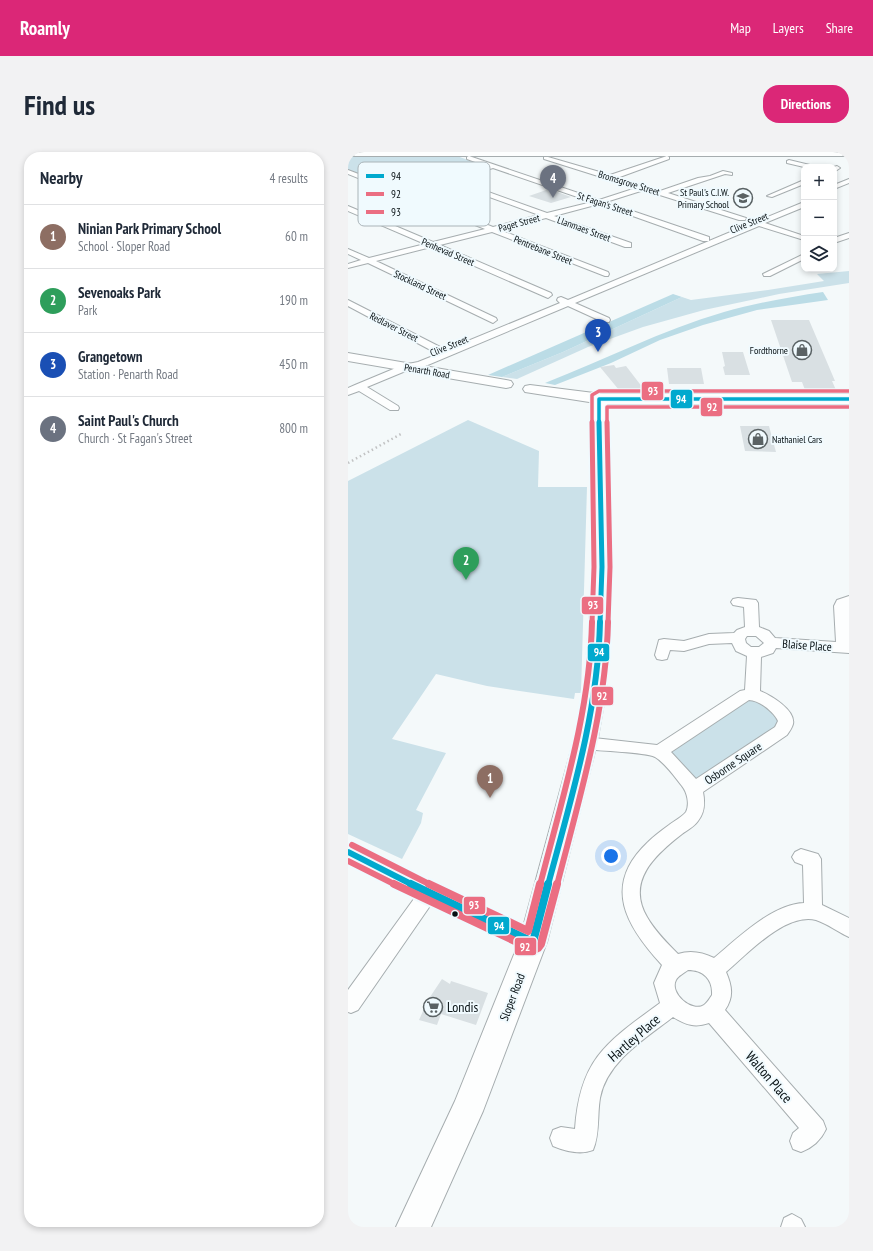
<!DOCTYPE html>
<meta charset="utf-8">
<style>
:root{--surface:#fff;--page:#f2f2f3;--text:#1f2937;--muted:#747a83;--line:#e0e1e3;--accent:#db2777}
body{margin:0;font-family:"PT Sans Narrow",sans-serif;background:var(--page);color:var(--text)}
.controls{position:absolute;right:12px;top:12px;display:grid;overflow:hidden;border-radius:8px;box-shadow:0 2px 6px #0003}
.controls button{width:36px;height:36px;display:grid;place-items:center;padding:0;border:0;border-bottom:1px solid var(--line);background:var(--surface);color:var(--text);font:20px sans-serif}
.you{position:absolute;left:263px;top:704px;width:14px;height:14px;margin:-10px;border:3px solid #fff;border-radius:50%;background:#1a73e8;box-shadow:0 0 0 6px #1a73e833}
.badge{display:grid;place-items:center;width:26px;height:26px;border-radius:50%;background:var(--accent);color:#fff;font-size:13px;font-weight:700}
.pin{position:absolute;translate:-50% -33px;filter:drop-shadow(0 1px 2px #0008)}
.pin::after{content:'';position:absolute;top:21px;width:14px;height:12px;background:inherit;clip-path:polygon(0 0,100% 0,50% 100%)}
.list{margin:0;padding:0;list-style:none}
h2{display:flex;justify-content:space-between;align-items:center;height:52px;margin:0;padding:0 16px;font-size:17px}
h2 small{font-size:13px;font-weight:400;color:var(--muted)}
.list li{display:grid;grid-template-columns:26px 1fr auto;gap:12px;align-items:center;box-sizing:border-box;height:64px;padding:0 16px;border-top:1px solid var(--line)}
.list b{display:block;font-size:15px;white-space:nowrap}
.list p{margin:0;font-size:13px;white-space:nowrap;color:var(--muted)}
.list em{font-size:13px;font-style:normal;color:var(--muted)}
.icon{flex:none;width:22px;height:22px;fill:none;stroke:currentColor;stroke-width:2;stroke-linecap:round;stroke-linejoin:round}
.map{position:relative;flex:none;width:501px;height:1075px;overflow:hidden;border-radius:16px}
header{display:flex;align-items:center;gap:24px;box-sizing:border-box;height:56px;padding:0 20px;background:var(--accent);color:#fff}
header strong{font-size:19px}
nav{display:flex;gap:22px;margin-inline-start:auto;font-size:14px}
.intro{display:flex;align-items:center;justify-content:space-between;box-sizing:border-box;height:96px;padding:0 24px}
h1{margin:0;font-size:28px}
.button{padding:10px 18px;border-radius:16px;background:var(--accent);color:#fff;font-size:14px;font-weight:700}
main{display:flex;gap:24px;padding:0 24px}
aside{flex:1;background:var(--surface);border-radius:16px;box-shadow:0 2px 6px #0003}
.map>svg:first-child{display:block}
.green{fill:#cbe1e9}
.forest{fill:#bbdce6}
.building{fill:#d9e0e3}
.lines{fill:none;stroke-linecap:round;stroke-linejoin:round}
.street-casing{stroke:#a6adaf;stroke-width:2}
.secondary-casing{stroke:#a6adaf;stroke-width:2}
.primary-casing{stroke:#a6adaf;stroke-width:2}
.street{fill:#fdfefe;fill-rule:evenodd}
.secondary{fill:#fdfefe;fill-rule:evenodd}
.primary{fill:#fdfefe;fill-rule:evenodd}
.rail{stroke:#c2c3c4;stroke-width:2.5;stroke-dasharray:1.5 3;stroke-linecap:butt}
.bus-1-far3-casing{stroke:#f0fafe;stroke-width:5.5}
.bus-1-far2-casing{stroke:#f0fafe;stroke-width:8}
.bus-1-far1-casing{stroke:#f0fafe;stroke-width:10}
.bus-1-casing{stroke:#f0fafe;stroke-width:12}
.bus-2-far3-casing{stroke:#f0fafe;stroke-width:5.5}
.bus-2-far2-casing{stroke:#f0fafe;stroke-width:8}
.bus-2-far1-casing{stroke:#f0fafe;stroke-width:10}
.bus-2-casing{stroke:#f0fafe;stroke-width:12}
.bus-3-far3-casing{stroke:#f0fafe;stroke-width:5.5}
.bus-3-far2-casing{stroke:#f0fafe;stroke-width:8}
.bus-3-far1-casing{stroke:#f0fafe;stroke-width:10}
.bus-3-casing{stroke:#f0fafe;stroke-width:12}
.bus-1-far3{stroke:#00a9ce;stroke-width:3.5}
.bus-1-far2{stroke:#00a9ce;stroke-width:5}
.bus-1-far1{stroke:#00a9ce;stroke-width:6}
.bus-1{stroke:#00a9ce;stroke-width:8}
.bus-2-far3{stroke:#eb6e82;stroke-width:3.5}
.bus-2-far2{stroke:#eb6e82;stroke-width:5}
.bus-2-far1{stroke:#eb6e82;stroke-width:6}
.bus-2{stroke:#eb6e82;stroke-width:8}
.bus-3-far3{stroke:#eb6e82;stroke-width:3.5}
.bus-3-far2{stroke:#eb6e82;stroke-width:5}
.bus-3-far1{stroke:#eb6e82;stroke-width:6}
.bus-3{stroke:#eb6e82;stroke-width:8}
.bus-dot{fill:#071013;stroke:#f0fafe;stroke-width:1.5}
.labels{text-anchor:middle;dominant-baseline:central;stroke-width:4;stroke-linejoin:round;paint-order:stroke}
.far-street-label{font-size:10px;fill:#071013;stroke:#f0fafe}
.far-poi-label{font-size:10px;fill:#071013;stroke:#f0fafe;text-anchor:end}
.street-label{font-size:12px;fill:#071013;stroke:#f0fafe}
.near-poi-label{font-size:14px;fill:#071013;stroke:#f0fafe;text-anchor:start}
.near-street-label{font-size:14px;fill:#071013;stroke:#f0fafe}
.key{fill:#f0fafe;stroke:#aab4b8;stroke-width:1}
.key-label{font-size:11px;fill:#071013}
.line-badge{stroke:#f0fafe;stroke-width:1.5}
.badge-label{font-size:11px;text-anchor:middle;font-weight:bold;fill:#fff}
</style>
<header>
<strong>Roamly</strong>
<nav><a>Map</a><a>Layers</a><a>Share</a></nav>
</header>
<div class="intro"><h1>Find us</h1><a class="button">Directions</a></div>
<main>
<aside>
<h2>Nearby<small>4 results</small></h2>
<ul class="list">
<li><span class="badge" style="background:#8d6e63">1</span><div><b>Ninian Park Primary School</b><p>School · Sloper Road</p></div><em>60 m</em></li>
<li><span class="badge" style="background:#2e9e5b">2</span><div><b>Sevenoaks Park</b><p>Park</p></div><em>190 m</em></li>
<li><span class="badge" style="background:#1a4fb4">3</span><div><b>Grangetown</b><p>Station · Penarth Road</p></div><em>450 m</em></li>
<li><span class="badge" style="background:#6b7280">4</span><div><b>Saint Paul's Church</b><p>Church · St Fagan's Street</p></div><em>800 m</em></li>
</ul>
</aside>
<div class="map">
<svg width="501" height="1075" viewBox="0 0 501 1075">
<rect width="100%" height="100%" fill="#f4f9fa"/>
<path class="green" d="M 0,4 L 109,4 L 139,15 L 54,39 L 0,18 Z
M 501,119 L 501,131 L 431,142 L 356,158 L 295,175 L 240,195 L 169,227 L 154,225 L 215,200 L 334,145 L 343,148 L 420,138 L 476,129 L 469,122 Z
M 120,268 L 191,299 L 190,335 L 239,335 L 233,541 L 227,541 L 226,547 L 139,534 L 88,522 L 44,587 L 98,601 L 68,658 L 75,661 L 73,671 L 54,707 L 0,682 L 0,329 Z
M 404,542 L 437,573 L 346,637 L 311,600 Z"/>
<path class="forest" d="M 475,140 L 480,148 L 409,158 L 355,173 L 312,188 L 263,211 L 207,233 L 197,231 C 256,208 314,178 376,160 C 408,151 442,145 475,140 Z
M 325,142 L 334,145 L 215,200 L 154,225 L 140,223 Z"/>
<path class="building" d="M 201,37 L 223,45 L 203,51 L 181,44 Z
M 423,168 L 461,168 L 487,229 L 484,229 L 488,238 L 457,238 L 454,230 L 444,230 Z
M 374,200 L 395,200 L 402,223 L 377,223 L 375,215 L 377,214 Z
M 266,213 L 268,216 L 278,214 L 295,236 L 287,238 L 271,238 L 252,215 Z
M 319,216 L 353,216 L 356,232 L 321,232 Z
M 392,274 L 421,274 L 428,300 L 397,299 Z
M 94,827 L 102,832 L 103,829 L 140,841 L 128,873 L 93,862 L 89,873 L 71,868 L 80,848 Z"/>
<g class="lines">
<defs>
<path id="street" d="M 0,0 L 501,0 L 501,4 L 0,4 Z
M 121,4 L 251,48 L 288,36 L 196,7 L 196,5 L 200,5 L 262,23 L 319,4 L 321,5 L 321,7 L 269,26 L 312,39 L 350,26 L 362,24 L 375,19 L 384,21 L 384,23 L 377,22 L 320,41 L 398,66 L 397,68 L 391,68 L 296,38 L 258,50 L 361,85 L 361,89 L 355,89 L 251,52 L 206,64 L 283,91 L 283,95 L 277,95 L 198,66 L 152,78 L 260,120 L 261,122 L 260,124 L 257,124 L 144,80 L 92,93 L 203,141 L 204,143 L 200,146 L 83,95 L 28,109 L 148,166 L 149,168 L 145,171 L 20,111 L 0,116 L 0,112 L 13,108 L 0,102 L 0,97 L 21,106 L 77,92 L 0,59 L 0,54 L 85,90 L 137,77 L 0,22 L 0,18 L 55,39 L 138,14 L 119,7 L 119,5 ZM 145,16 L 244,50 L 199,61 L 107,28 ZM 100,30 L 191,63 L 145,75 L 61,42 Z
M 441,8 L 466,14 L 467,15 L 456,15 L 439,11 L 439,9 Z
M 489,14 L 492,16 L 486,20 L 486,15 Z
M 501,27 L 501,31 L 486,37 L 486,33 Z
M 456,28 L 456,32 L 424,45 L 419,44 Z
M 456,50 L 456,55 L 417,71 L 456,84 L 456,88 L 411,74 L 227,151 L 261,166 L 262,168 L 261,170 L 255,170 L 220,154 L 75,215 L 60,218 L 19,235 L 50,254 L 51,256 L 50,258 L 42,258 L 11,239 L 0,243 L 0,236 L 7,233 L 55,213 L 70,210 L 90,202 L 0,154 L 0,148 L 98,198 L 212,151 L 209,148 L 210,146 L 213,145 L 220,148 L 404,71 L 404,68 L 410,69 Z
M 501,81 L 501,86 L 486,91 L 486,86 Z
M 456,102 L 456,107 L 422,124 L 416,124 L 415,122 Z
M 501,444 L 501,501 L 428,496 L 425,501 L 413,505 L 412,539 C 422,543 448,558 445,572 C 444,576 441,580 439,583 L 355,640 C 357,650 357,660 350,669 C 346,675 339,678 334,682 C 307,703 278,729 299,765 C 307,779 319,791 330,802 C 342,798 354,800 366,806 C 389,787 424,752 456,751 L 455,713 L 447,710 L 444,705 L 447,700 L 453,697 L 470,702 L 473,707 L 474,753 L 501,766 L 501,785 C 490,780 480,772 468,768 C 438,760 399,802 378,820 C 384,834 386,845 377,858 L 475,969 L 478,977 C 473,988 464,996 453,1000 L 445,997 L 442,989 L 445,981 L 451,976 L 361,871 C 347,876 338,873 325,865 C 298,886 259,909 252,946 C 249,963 252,982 245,998 C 233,1003 217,999 205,994 L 202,986 L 205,978 L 213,975 L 227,977 C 232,906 259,890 312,851 L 306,831 L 314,813 C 279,775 253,734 300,690 C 306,684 314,678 321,673 C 326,669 334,665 338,660 C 342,652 339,640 334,634 C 327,625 317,611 307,605 C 297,600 251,599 237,597 L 231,595 L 229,591 L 231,587 L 237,585 L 309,593 L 392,539 L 397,538 L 399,504 L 388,499 L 384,491 L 361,492 L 336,499 L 322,498 L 319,507 L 314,508 L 309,507 L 307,503 L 311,488 L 316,487 L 336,489 L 361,482 L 386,481 L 389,478 L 397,475 L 396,455 L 385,453 L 383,450 L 385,447 L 390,446 L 408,448 L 410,451 L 411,475 L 421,479 L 427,486 L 488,490 L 486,454 L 489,448 ZM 399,484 L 408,484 L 416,491 L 411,495 L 403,495 L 398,491 L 397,487 ZM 401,548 C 411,548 426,560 430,569 L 427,575 L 348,627 L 323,600 ZM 340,818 C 355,818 365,827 364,843 C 362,846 359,851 356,853 C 344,861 321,841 328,828 C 330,824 336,821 340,818 Z
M 0,692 L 192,784 L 195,790 L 192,796 L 185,799 L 178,796 L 84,751 L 10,858 L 3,861 L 0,860 L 0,838 L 68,744 L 0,709 Z
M 444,1062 L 453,1067 L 457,1075 L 433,1075 L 436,1066 Z"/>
<path id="secondary" d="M 251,242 L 256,244 L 259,247 L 264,415 L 263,446 L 258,539 L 249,591 L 199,790 L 135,959 L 83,1075 L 48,1075 L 107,949 L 171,790 L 225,591 L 236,539 L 243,446 L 244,415 L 243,247 L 246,244 Z"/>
<path id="primary" d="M 0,201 L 158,228 L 163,229 L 165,232 L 163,235 L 158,236 L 0,209 Z
M 182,233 L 254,242 L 501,242 L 501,252 L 254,252 L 177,240 L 175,237 L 177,234 Z"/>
</defs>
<use href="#street" class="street-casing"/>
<use href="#secondary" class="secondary-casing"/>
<use href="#primary" class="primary-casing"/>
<use href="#street" class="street"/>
<use href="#secondary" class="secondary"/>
<use href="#primary" class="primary"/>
<path class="rail" d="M 0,311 L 53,282"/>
<defs>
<path id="bus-1-far3" d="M 251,271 L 251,247 L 501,247"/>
<path id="bus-1-far2" d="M 251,270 L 254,415 L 252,471"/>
<path id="bus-1-far1" d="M 0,700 L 65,733
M 200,733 C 223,647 250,560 252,470"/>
<path id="bus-1" d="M 63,732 L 185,790 L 200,732"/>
<path id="bus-2-far3" d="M 259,271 L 259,255 L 501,255"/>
<path id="bus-2-far2" d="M 259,270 L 262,415 L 260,471"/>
<path id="bus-2-far1" d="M 0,709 L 48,733
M 209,733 C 231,647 258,560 260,470"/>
<path id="bus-2" d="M 46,732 L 186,798 L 190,796 L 193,792 L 209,732"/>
<path id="bus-3-far3" d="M 244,271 L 244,243 L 251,239 L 501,239"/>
<path id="bus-3-far2" d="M 244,270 L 246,415 L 244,471"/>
<path id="bus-3-far1" d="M 4,693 L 83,733
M 192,733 C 214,647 242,560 244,470"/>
<path id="bus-3" d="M 81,732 L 180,779 L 192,732"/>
</defs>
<use href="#bus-1-far3" class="bus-1-far3-casing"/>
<use href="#bus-1-far2" class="bus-1-far2-casing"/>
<use href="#bus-1-far1" class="bus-1-far1-casing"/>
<use href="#bus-1" class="bus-1-casing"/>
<use href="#bus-2-far3" class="bus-2-far3-casing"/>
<use href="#bus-2-far2" class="bus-2-far2-casing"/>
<use href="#bus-2-far1" class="bus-2-far1-casing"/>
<use href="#bus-2" class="bus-2-casing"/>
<use href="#bus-3-far3" class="bus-3-far3-casing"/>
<use href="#bus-3-far2" class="bus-3-far2-casing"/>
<use href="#bus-3-far1" class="bus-3-far1-casing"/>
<use href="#bus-3" class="bus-3-casing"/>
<use href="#bus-1-far3" class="bus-1-far3"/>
<use href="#bus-1-far2" class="bus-1-far2"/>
<use href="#bus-1-far1" class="bus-1-far1"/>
<use href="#bus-1" class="bus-1"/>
<use href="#bus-2-far3" class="bus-2-far3"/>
<use href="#bus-2-far2" class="bus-2-far2"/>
<use href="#bus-2-far1" class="bus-2-far1"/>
<use href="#bus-2" class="bus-2"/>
<use href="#bus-3-far3" class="bus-3-far3"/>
<use href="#bus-3-far2" class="bus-3-far2"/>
<use href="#bus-3-far1" class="bus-3-far1"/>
<use href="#bus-3" class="bus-3"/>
</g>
<defs>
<symbol id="school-ring" viewBox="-11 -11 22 22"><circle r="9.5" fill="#f0fafe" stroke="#5a6264" stroke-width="1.5"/><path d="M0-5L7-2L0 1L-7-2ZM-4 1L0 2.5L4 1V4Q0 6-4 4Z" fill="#5a6264"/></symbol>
<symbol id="shop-ring" viewBox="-11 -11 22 22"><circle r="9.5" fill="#f0fafe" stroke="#5a6264" stroke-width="1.5"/><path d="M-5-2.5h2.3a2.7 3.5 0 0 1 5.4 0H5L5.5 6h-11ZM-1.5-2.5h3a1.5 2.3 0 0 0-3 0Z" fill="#5a6264"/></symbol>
<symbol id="supermarket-ring" viewBox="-11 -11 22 22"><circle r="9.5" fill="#f0fafe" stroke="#5a6264" stroke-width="1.5"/><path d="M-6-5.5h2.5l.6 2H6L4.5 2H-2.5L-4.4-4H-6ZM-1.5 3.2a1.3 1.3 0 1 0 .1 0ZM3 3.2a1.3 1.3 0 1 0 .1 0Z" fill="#5a6264"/></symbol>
</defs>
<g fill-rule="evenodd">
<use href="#school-ring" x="384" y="35" width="22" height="22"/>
<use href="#shop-ring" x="443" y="187" width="22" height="22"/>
<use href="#shop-ring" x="399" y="276" width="22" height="22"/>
<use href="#supermarket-ring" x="74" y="844" width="22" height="22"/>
</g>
<circle class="bus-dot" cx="107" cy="762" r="3.5"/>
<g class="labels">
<g class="far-street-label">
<text transform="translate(281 31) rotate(17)">Bromsgrove Street</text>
<text transform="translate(257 52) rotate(18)">St Fagan's Street</text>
<text transform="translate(171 71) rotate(-15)">Paget Street</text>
<text transform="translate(401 71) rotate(-22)">Clive Street</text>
<text transform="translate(236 77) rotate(20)">Llanmaes Street</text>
<text transform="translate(195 98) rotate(22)">Pentrebane Street</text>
<text transform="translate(100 100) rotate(23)">Penhevad Street</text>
<text transform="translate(72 133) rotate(25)">Stockland Street</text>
<text transform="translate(46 175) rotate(27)">Redlaver Street</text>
<text transform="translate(101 194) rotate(-22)">Clive Street</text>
<text transform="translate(79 219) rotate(10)">Penarth Road</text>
</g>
<g class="far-poi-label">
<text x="381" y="40">St Paul's C.I.W.<tspan x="381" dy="12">Primary School</tspan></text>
<text x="440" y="198">Fordthorne</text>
<text x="424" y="287" text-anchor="start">Nathaniel Cars</text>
</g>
<g class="street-label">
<text transform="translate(459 493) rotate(4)">Blaise Place</text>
<text transform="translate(385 611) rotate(-34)">Osborne Square</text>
<text transform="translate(164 845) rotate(-69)">Sloper Road</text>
</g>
<g class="near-poi-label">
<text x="99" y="855">Londis</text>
</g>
<g class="near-street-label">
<text transform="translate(286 886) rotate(-41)">Hartley Place</text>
<text transform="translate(421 925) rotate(49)">Walton Place</text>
</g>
</g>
<rect x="10" y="10" width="132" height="64" rx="6" class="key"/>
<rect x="18" y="22" width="18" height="4" fill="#00a9ce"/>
<rect x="18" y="40" width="18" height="4" fill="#eb6e82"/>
<rect x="18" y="58" width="18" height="4" fill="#eb6e82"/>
<g class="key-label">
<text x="43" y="28">94</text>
<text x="43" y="46">92</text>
<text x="43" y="64">93</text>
</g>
<g class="line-badge">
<rect x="293" y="229" width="23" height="20" rx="4" fill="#eb6e82"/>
<rect x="322" y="237" width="23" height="20" rx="4" fill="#00a9ce"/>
<rect x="352" y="245" width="23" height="20" rx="4" fill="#eb6e82"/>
<rect x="233" y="444" width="23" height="19" rx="4" fill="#eb6e82"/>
<rect x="239" y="491" width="23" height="19" rx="4" fill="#00a9ce"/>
<rect x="243" y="534" width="23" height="20" rx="4" fill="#eb6e82"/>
<rect x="115" y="744" width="23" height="19" rx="4" fill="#eb6e82"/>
<rect x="139" y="764" width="23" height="19" rx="4" fill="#00a9ce"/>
<rect x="166" y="785" width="23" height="19" rx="4" fill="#eb6e82"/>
</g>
<g class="badge-label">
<text x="305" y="243">93</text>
<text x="333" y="251">94</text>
<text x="364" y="259">92</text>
<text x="245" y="457">93</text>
<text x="251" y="504">94</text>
<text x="254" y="548">92</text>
<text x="126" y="757">93</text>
<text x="151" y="778">94</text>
<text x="177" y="799">92</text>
</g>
</svg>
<div class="controls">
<button>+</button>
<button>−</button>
<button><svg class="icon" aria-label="layers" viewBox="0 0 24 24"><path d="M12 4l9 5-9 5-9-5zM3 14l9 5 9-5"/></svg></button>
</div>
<div class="you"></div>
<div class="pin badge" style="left:142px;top:646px;background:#8d6e63">1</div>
<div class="pin badge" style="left:118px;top:428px;background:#2e9e5b">2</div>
<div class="pin badge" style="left:250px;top:200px;background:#1a4fb4">3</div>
<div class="pin badge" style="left:205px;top:46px;background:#6b7280">4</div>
</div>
</main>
